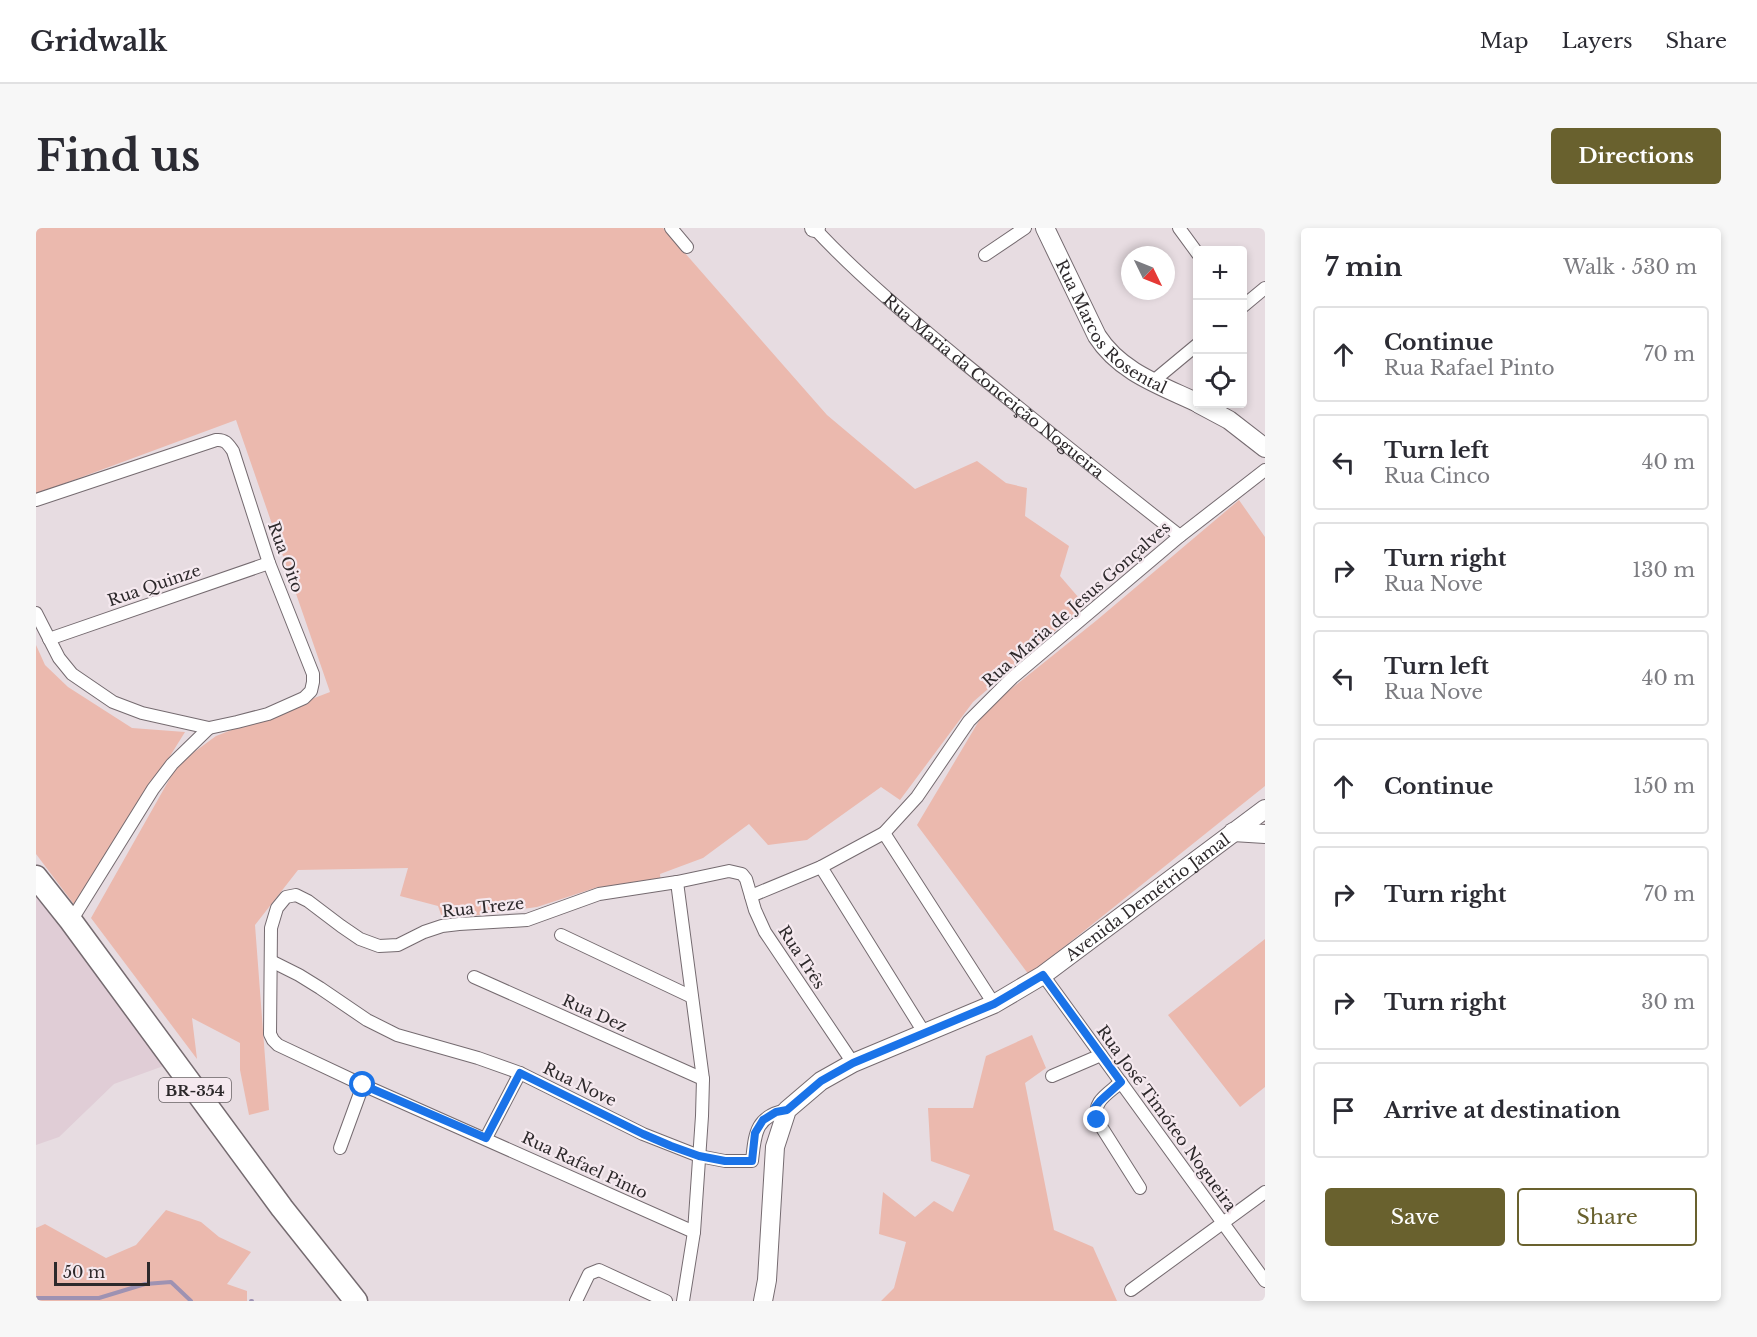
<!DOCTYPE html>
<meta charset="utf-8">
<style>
:root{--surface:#fff;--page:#f7f7f7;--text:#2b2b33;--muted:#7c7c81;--line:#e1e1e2;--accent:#69612e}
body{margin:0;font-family:"Libre Baskerville",serif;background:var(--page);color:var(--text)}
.controls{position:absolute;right:18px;top:18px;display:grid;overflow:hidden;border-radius:6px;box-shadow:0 3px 9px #0003}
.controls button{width:54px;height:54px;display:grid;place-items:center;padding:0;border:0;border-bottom:2px solid var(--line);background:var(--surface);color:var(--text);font:30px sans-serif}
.compass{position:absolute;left:1085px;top:18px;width:54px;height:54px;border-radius:50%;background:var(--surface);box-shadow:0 3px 9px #0003;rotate:133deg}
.scale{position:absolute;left:18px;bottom:15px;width:96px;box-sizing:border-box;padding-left:6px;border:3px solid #2d292b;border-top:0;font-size:16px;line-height:21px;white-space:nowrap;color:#2d292b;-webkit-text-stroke:4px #f5e9ef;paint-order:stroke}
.stop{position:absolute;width:18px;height:18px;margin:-14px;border:4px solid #1a73e8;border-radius:50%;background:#fff}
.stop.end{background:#1a73e8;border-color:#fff;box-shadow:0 2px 6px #0008}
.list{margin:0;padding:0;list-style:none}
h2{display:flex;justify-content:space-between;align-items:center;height:78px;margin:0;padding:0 24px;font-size:26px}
h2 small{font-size:20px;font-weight:400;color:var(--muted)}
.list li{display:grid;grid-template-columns:39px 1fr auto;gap:18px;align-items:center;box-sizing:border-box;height:96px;margin:0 12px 12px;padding:0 12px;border:2px solid var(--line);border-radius:6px}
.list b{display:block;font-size:22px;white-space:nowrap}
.list p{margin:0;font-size:20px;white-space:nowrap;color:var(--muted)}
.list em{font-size:20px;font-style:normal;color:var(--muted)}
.actions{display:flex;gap:12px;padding:18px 24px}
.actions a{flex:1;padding:14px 0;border:2px solid var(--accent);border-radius:6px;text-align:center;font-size:21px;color:var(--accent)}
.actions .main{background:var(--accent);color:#fff}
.icon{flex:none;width:33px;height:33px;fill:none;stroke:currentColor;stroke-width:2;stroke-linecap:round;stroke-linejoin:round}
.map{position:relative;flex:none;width:1229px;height:1073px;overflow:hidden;border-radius:6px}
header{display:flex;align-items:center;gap:36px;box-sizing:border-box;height:84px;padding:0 30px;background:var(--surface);border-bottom:2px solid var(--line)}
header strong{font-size:28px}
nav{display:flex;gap:33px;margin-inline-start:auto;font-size:21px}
.intro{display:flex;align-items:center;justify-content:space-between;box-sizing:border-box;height:144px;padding:0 36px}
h1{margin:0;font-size:42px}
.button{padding:15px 27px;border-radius:6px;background:var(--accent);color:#fff;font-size:21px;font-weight:700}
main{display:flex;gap:36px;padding:0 36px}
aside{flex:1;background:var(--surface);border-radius:6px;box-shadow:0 3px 9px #0003}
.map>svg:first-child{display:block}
.built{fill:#e0cdd6}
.green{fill:#ebb9ae}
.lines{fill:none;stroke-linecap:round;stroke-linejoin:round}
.stream{stroke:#9e92b2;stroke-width:4}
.street-casing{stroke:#756b70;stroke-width:14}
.secondary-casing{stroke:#756b70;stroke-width:20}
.highway-casing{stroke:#756b70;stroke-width:25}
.street{stroke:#fff;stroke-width:12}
.secondary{stroke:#fff;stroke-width:18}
.highway{stroke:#fff;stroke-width:22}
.route{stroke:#1a73e8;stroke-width:8}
.labels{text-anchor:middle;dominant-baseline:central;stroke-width:4.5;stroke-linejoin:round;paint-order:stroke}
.shield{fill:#f5e9ef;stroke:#696366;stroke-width:1.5}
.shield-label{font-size:15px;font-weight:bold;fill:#2d292b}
.street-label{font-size:16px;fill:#2d292b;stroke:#f5e9ef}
</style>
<header>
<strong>Gridwalk</strong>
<nav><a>Map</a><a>Layers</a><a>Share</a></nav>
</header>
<div class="intro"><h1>Find us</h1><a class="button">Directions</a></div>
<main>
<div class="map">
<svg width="1229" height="1073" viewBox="0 0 1229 1073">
<rect width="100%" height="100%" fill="#e7dce1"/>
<path class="built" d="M 0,665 L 133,836 L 78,856 L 23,909 L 0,917 Z"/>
<path class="green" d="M 0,0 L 627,0 L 791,187 L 879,261 L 941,233 L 970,255 L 991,260 L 989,288 L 1033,318 L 1024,348 L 1049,377 L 937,474 L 864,572 L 845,559 L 771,612 L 732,617 L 713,596 L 667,630 L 624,646 L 625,656 L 562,659 L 501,679 L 407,692 L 402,678 L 364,668 L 372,640 L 262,642 L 219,697 L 233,882 L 213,887 L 204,842 L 204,815 L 156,790 L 161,831 L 55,690 L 142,536 L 180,508 L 294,464 L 200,192 L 0,266 Z
M 1203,272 L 1229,309 L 1229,558 L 993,747 L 881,597 L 950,481 L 1061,392 Z
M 0,417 L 9,437 L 32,459 L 96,500 L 149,504 L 40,679 L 0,626 Z
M 1229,711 L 1229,859 L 1204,879 L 1132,787 Z
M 996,807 L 1010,840 L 989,855 L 1018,1002 L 1057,1019 L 1081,1073 L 845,1073 L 858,1060 L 870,1014 L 843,1006 L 847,964 L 879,989 L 898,973 L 917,984 L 934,947 L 895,933 L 892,880 L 937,880 L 950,828 Z
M 130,982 L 165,994 L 183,1009 L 215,1024 L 191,1056 L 211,1063 L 211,1073 L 0,1073 L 0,1000 L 9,996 L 70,1030 L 100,1017 Z"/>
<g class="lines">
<path class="stream" d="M 0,1070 L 63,1070 L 109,1056 L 135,1054 L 155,1073
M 215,1073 L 216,1073"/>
<defs>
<g id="street">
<path d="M 635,0 L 651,19"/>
<path d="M 1143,0 L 1162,26"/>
<path id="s1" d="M 779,1 C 825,50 876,92 928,135 C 999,193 1071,251 1144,308"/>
<path d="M 949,27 L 989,0"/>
<path d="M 1206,79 L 1229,60"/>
<path d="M 1115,155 L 1162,116"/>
<path d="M 0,272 L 180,212 C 189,211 192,216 197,223 L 233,335 L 277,446 L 277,454 L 275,463 L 268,470 L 232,486 L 201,494 L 173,500 L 106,485 L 77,474 L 36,446 L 23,430 L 0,385"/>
<path d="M 13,411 L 233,335"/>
<path d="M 848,605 L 958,776"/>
<path d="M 785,639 L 889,806"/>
<path d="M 641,654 L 667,851 L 666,888 L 658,1004 L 647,1073"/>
<path d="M 715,668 L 785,639 L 848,605 L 881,569 L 933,493 L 976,450 L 1144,308 L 1229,242"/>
<path d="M 35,693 L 117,561 L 136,536 L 173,500"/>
<path d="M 525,707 L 656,769"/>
<path d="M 235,733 L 263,747 L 284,760 L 331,792 L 361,807 L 442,830 L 484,845 L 607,906 L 663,928 L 689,933 L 716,933 C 719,906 719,888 751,882"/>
<path d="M 1007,747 L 1229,1053"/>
<path d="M 438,749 L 667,851"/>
<path d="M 1016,848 L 1065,827"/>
<path d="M 1085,854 C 1072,866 1056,873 1061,892 L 1104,960"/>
<path d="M 450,910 L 484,845"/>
<path d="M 304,920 L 327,857"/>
<path d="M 658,1004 L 327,857 L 242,817 L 237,812 L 234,806 L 235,700 L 241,680 L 250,669 L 260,667 L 272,673 L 305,698 L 324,711 L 343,718 L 362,717 L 388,704 L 406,698 L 423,696 L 491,692 L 563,666 L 641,654 L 693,643 L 706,646 L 710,651 L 719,682 L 729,704 L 817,835"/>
<path d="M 1095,1062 L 1229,964"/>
<path d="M 540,1073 L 553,1046 L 563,1042 L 630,1073"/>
</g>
<g id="secondary">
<path d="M 778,0 L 780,0"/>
<path id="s2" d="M 1009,0 L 1061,108 C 1084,144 1124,157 1162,175"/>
<path d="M 1163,176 L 1193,192 L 1229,220"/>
<path d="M 1197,604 L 1229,606"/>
<path id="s3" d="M 727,1073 L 731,1052 L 739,919 L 751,882 L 785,853 L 817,835 L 958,776 L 1007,747 L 1229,581"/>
</g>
<path id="highway" d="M 0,649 L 35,693 L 246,980 L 320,1073"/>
</defs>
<use href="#street" class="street-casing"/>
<use href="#secondary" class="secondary-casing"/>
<use href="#highway" class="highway-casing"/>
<use href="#street" class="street"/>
<use href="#secondary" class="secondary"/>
<use href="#highway" class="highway"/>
</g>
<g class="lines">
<path class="route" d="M 327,857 L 450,910 L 484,845 L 607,906 L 635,918 L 663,928 L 689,933 L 716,933 L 719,905 L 727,892 L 740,884 L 751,882 L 785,853 L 817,835 L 958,776 L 1007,747 L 1085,854 L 1064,873 L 1059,879 L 1061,892"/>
</g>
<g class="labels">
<rect class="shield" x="123" y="850" width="72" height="24" rx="4.5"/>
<g class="shield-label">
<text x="159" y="862">BR-354</text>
</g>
<g class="street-label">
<text stroke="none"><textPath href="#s2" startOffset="122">Rua Marcos Rosental</textPath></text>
<text stroke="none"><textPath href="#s1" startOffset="238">Rua Maria da Conceição Nogueira</textPath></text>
<text transform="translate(250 329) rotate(70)">Rua Oito</text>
<text transform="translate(118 357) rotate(-19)">Rua Quinze</text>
<text transform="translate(1040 376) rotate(-41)">Rua Maria de Jesus Gonçalves</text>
<text stroke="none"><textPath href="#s3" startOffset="615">Avenida Demétrio Jamal</textPath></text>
<text transform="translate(447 679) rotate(-6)">Rua Treze</text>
<text transform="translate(766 729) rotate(57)">Rua Três</text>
<text transform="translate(559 785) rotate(24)">Rua Dez</text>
<text transform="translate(544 856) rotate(26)">Rua Nove</text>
<text transform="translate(1131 890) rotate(54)">Rua José Timóteo Nogueira</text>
<text transform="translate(549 937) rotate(25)">Rua Rafael Pinto</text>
</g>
</g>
</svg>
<div class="controls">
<button>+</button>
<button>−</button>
<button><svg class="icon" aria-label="locate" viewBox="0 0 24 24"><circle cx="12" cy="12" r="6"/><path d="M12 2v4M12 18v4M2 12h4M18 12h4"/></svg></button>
</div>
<svg class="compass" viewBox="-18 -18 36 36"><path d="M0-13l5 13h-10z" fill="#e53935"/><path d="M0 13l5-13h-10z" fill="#7c7c81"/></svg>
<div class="scale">50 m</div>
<div class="stop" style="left:327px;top:857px"></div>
<div class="stop end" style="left:1061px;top:892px"></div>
</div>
<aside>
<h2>7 min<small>Walk · 530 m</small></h2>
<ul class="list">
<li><svg class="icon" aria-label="ahead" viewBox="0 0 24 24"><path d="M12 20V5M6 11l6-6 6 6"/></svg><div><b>Continue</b><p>Rua Rafael Pinto</p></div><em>70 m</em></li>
<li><svg class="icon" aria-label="left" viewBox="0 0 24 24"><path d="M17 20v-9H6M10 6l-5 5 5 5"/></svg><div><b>Turn left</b><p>Rua Cinco</p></div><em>40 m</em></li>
<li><svg class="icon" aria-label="right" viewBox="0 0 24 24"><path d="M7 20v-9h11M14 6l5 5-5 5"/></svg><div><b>Turn right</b><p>Rua Nove</p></div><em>130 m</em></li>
<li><svg class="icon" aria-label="left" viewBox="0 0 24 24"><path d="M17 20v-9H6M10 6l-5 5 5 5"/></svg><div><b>Turn left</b><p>Rua Nove</p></div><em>40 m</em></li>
<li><svg class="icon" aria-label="ahead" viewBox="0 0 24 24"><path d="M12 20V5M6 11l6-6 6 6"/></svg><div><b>Continue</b></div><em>150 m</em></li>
<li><svg class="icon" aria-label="right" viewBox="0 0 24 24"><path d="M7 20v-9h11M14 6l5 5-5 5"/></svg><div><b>Turn right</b></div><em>70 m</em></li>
<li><svg class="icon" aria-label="right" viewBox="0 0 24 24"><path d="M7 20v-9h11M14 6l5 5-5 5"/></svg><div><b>Turn right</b></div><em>30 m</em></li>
<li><svg class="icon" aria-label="arrive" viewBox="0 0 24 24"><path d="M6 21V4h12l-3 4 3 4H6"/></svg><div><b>Arrive at destination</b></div></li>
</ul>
<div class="actions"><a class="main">Save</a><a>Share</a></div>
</aside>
</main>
